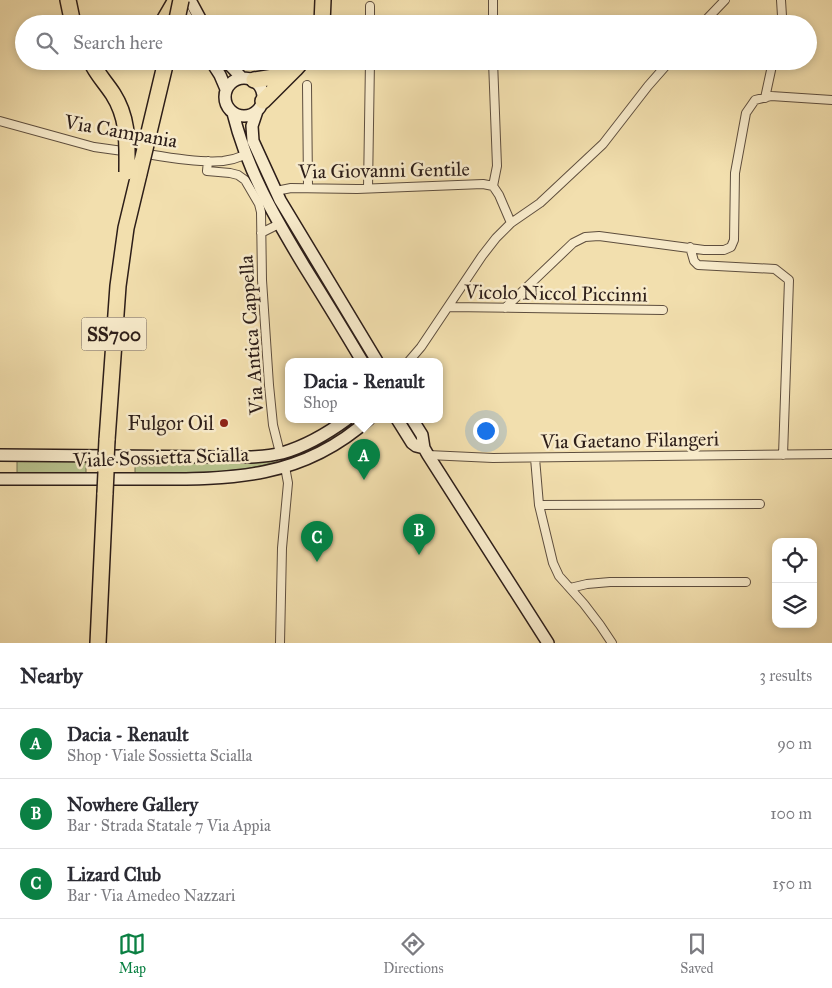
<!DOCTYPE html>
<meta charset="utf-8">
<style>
:root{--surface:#fff;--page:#f7f7f7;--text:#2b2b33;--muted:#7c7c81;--line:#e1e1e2;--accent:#0b8043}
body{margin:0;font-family:"IM FELL Great Primer",serif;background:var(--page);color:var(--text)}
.controls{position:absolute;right:15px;bottom:15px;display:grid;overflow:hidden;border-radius:10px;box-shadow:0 2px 8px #0003}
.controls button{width:45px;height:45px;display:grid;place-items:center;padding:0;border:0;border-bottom:1px solid var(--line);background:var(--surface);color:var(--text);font:25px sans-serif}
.you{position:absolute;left:485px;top:430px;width:18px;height:18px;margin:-12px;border:4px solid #fff;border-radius:50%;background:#1a73e8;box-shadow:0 0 0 8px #1a73e833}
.badge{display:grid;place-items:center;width:32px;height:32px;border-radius:50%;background:var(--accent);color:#fff;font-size:16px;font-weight:700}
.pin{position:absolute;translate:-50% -41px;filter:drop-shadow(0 1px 2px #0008)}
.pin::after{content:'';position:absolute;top:26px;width:18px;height:15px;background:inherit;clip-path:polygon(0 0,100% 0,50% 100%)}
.popup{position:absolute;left:285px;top:358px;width:158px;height:65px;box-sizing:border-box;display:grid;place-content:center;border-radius:10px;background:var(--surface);filter:drop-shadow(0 1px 4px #0005);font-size:16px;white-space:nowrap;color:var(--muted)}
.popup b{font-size:19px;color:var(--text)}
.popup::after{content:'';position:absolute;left:50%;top:100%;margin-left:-10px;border:10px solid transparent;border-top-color:var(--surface)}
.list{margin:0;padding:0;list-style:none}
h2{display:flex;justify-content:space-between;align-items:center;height:65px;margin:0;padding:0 20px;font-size:21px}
h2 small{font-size:16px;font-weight:400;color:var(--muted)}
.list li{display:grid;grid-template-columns:32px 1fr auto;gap:15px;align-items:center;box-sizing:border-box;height:70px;padding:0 20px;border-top:1px solid var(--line)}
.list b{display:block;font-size:19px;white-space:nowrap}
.list p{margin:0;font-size:16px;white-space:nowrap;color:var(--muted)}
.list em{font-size:16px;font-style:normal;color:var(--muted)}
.icon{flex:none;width:28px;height:28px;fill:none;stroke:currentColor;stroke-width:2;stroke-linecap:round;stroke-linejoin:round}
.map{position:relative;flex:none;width:832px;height:643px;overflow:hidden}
.search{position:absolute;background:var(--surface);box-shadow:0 2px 8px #0003;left:15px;right:15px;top:15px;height:55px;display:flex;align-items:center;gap:12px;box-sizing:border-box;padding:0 18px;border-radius:28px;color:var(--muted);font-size:19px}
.sheet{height:275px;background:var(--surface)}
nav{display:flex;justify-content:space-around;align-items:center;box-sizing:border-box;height:70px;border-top:1px solid var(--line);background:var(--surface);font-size:14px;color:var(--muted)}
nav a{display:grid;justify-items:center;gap:2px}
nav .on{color:var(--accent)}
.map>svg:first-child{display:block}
.green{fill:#b7c28d;stroke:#727053}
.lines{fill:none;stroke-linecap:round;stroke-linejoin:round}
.street-casing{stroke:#5e4e3e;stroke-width:10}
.secondary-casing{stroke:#2d1e19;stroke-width:14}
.highway-casing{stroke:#2d1e19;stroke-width:18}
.street{stroke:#f7eaca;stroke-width:8}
.secondary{stroke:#f7eaca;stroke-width:11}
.highway{stroke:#f2dfae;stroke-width:15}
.highway-bridge-casing{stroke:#2d1e19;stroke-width:18;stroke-linecap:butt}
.highway-bridge{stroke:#f2dfae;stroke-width:15}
.poi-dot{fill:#8f2418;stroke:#f7eaca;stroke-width:2}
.labels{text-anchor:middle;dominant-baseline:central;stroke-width:5;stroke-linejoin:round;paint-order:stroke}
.shield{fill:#f7eaca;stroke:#6a5b4e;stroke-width:1}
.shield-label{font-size:19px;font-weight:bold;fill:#2d1e19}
.street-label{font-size:20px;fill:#2d1e19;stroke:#f7eaca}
.poi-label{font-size:20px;fill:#2d1e19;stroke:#f7eaca;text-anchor:end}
</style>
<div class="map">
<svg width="832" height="643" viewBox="0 0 832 643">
<rect width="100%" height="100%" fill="#f2dfae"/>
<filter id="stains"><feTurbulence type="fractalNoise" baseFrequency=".004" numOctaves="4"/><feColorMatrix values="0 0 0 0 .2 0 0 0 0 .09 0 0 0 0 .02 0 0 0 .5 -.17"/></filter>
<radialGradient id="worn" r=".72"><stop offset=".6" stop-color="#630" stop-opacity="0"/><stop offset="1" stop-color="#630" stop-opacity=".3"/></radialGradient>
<path class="green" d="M 277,459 L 277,462 L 246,469 L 211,472 L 135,474 L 135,461 L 245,463 Z
M 17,460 L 86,461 L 86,474 L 17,473 Z"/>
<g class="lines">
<defs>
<path id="street" d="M 370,24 L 370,6
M 493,24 L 493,0
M 702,24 L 725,0
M 781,24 L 782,16 L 781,0
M 493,61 L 497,166 L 493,186 L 499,195 L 511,223
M 307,85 L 308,187
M 765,98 L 773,61
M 0,121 L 94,147 L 130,152
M 141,153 C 166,157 199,163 223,161 C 231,160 238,158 245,155
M 208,161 L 207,171 L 230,173 L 238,175 L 245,180 L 259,204 L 261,212 L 262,280 L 269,385 L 273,425 L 280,453
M 368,188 L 370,61
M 276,191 L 291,188 L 357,189 L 483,184 L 493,186
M 261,233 L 279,224
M 690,247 L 694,261 L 698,265 L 775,269 L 789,280 L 783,455
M 448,307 L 663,310
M 505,308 L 573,243 L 585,237 L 599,236 L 704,250 L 724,250 L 731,247 L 734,240 L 735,173 L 746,113 L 755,100 L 771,96 L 832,100
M 409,361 L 421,347 L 482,256 L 496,238 L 511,223 L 540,203 L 603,144 L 648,86 L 670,61
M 428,455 L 493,458 L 832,454
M 535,458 L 539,505 L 553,563 L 559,576 L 584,604 L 600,625 L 612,643
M 539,505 L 760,504
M 570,588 L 587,584 L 610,582 L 746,582
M 280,643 L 282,548 L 288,483 L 285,467"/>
<path id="secondary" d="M 190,0 L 203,24
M 179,4 L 190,24
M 211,61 L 220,75 L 226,89
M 226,61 L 242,78
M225 97a19 19 0 1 1 38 0a19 19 0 1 1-38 0Z
M 257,111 L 252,126 L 253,141 L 280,200 L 377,361
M 233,113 C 247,170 274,216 304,266 C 324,298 343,329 362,361
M 397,419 L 412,443 L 416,446 L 424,448
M 412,419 L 422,435 L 424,448 L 428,455 L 548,643
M 0,455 L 219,457 C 240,457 262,458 282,453 C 306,446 328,433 347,419
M 0,479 C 46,479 91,479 137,479 C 226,479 299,482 369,419"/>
<path id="highway" d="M 68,0 L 73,24
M 162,24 L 176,0
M 322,24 L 323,0
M 254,80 L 274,77 L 289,72
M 263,101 L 295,69 L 302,61
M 107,440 L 118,286 L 126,228 L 139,174
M 98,643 L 105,493"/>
</defs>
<use href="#street" class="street-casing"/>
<use href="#secondary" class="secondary-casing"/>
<use href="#highway" class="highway-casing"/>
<use href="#street" class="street"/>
<use href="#secondary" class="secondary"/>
<use href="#highway" class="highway"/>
<defs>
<path id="highway-bridge" d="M 176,24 L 181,0
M 91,61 C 96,73 106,83 113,94 C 129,119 127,144 127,172
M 139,174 L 166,61
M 106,460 L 107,440
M 105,493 L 106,472"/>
</defs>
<use href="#highway-bridge" class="highway-bridge-casing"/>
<use href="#highway-bridge" class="highway-bridge"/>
</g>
<circle class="poi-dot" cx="224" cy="423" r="5"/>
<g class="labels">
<rect class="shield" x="81.5" y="317.5" width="65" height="33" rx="4"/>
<g class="shield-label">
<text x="114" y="334">SS700</text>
</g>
<g class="street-label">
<text transform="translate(121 131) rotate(10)">Via Campania</text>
<text transform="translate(384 170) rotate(-1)">Via Giovanni Gentile</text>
<text transform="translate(556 293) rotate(1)">Vicolo Niccol Piccinni</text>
<text transform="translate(251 335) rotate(-94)">Via Antica Cappella</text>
<text transform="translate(630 440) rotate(-1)">Via Gaetano Filangeri</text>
<text transform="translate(161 457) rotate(-2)">Viale Sossietta Scialla</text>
</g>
<g class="poi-label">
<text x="214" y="423">Fulgor Oil</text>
</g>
</g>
<rect width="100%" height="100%" filter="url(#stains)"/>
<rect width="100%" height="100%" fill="url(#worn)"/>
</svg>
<div class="controls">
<button><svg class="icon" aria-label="locate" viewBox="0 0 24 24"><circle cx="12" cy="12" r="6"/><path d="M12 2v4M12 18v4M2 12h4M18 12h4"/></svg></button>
<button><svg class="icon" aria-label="layers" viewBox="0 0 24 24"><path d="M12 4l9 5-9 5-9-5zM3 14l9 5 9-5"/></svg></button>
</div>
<div class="you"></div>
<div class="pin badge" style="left:364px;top:480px">A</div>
<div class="popup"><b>Dacia - Renault</b>Shop</div>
<div class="pin badge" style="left:419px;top:555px">B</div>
<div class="pin badge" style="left:317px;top:562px">C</div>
<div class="search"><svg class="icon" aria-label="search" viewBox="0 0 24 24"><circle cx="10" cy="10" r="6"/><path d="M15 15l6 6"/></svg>Search here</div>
</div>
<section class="sheet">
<h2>Nearby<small>3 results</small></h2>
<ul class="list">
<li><span class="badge">A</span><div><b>Dacia - Renault</b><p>Shop · Viale Sossietta Scialla</p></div><em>90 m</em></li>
<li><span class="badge">B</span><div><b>Nowhere Gallery</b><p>Bar · Strada Statale 7 Via Appia</p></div><em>100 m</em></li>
<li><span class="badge">C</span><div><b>Lizard Club</b><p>Bar · Via Amedeo Nazzari</p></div><em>150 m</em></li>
</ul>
</section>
<nav>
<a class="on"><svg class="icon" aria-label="map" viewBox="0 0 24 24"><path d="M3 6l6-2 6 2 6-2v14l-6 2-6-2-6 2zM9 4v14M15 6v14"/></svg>Map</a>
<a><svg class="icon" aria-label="directions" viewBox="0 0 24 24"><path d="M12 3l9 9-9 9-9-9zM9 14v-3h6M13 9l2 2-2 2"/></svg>Directions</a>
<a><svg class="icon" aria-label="saved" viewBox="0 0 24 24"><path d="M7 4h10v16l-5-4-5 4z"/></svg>Saved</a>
</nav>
